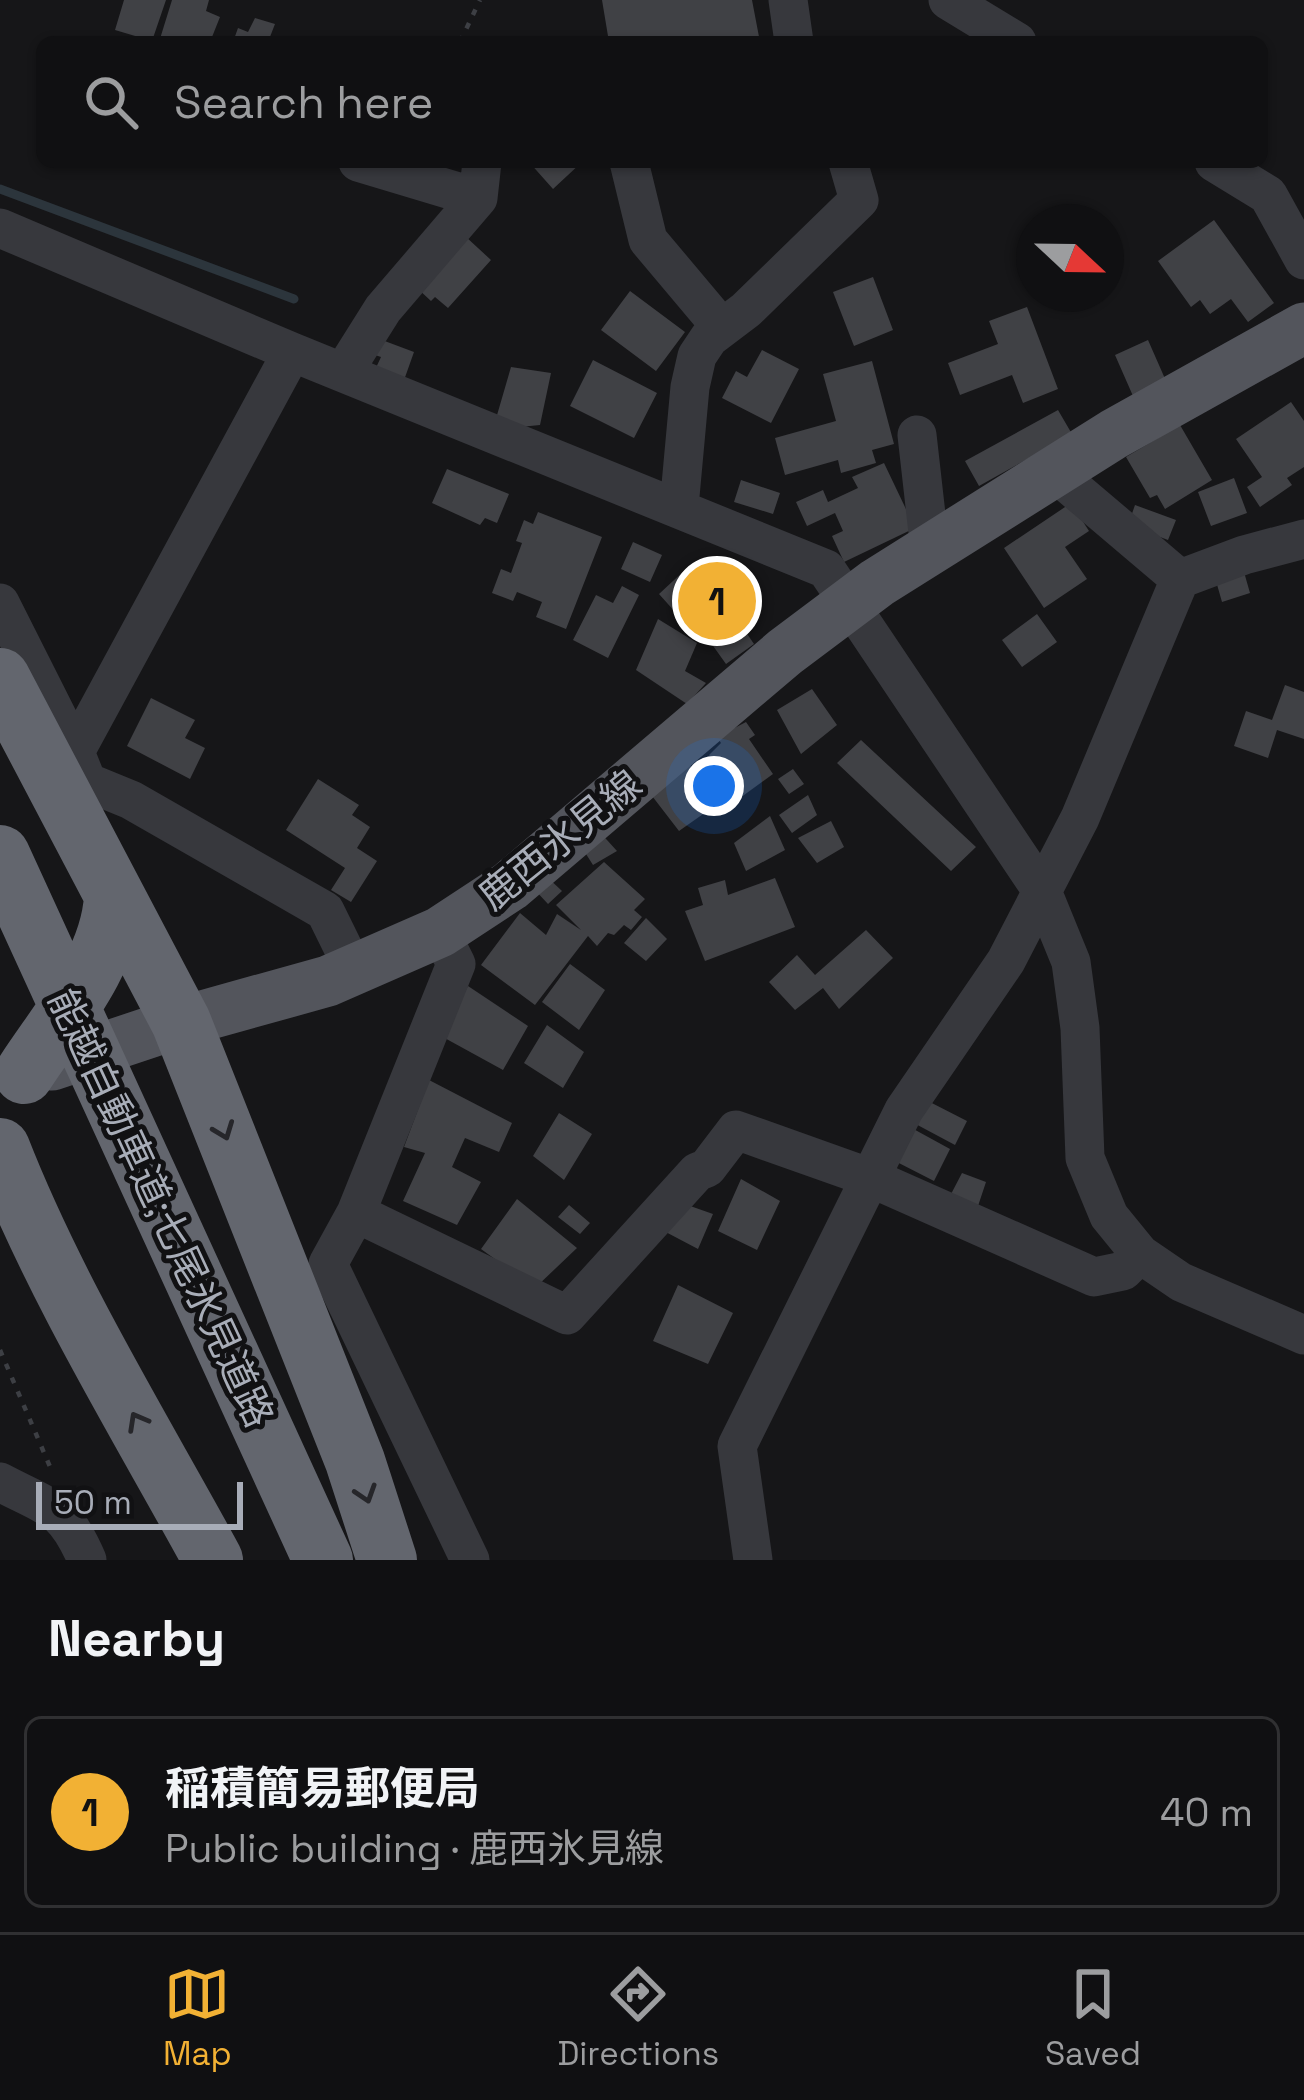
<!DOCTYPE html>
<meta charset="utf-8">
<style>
:root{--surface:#101012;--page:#19191b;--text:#f1f3f6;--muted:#9c9d9f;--line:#303032;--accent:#f2b134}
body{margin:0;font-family:"Space Grotesk","Noto Sans JP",sans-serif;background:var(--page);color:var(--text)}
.compass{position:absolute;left:1016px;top:204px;width:108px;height:108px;border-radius:50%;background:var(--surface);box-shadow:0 3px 9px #0004;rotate:112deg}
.scale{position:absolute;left:36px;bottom:30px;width:207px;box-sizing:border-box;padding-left:12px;border:6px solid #a8adb8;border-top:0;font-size:33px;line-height:42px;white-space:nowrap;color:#a8adb8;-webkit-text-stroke:9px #111113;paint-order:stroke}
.you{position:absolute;left:714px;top:786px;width:42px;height:42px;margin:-30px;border:9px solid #fff;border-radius:50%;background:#1a73e8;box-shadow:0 0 0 18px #1a73e833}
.badge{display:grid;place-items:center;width:78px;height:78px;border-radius:50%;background:var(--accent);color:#111;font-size:39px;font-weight:700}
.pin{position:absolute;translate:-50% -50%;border:6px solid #fff;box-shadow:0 3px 12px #0006}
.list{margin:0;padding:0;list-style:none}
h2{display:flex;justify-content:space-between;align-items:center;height:156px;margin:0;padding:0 48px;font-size:51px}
h2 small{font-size:39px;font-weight:400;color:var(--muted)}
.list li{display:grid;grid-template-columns:78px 1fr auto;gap:36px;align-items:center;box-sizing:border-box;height:192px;margin:0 24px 24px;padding:0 24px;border:3px solid var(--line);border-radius:18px}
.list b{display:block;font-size:45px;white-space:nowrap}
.list p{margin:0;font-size:39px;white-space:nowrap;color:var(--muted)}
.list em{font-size:39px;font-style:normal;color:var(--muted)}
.icon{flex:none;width:66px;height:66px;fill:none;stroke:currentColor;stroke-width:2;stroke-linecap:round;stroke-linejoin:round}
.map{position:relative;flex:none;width:1304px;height:1560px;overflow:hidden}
.search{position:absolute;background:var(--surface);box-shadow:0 3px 9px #0004;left:36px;right:36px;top:36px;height:132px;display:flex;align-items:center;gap:30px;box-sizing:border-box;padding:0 42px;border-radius:18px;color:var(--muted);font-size:45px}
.sheet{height:372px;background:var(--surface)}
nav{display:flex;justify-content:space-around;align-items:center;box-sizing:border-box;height:168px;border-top:3px solid var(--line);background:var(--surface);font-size:33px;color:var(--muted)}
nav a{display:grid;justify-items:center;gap:6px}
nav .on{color:var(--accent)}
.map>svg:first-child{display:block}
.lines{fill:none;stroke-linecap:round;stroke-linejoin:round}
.stream{stroke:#2c353c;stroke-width:9}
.building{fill:#404145}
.path{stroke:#3d3f44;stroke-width:4.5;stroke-dasharray:6 9;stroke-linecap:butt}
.minor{stroke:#37383d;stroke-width:39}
.major{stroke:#53555c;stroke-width:51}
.highway{stroke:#63666e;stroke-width:60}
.oneway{stroke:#26262a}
.labels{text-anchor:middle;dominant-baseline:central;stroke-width:10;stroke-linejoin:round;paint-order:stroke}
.street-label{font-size:39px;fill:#a8adb8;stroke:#111113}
</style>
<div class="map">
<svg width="1304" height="1560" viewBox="0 0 1304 1560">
<rect width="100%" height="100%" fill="#161618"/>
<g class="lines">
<path class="stream" d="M 0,189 L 294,299"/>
</g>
<path class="building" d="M 124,0 L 166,0 L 152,41 L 115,30 Z
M 172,0 L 209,0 L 206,11 L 220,17 L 210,42 L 159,42 Z
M 602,0 L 752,0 L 760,42 L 609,42 Z
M 255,18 L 275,24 L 268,42 L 233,42 L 238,28 L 248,32 Z
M 529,162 L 582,162 L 553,189 Z
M 1214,220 L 1274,303 L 1248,322 L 1231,299 L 1210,314 L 1200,300 L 1191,307 L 1158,261 Z
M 465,236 L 491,260 L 448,308 L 435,297 L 431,301 L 417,288 Z
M 873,277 L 893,330 L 854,346 L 833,292 Z
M 630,291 L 685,332 L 656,371 L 601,330 Z
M 1027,307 L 1058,389 L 1023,403 L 1012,375 L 960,395 L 948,363 L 998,344 L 989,321 Z
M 382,340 L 414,352 L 403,383 L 374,372 L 381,357 L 375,355 Z
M 1148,340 L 1166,381 L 1133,396 L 1115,355 Z
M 762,350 L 799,369 L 771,423 L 722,398 L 736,371 L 747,377 Z
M 593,360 L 657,393 L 634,438 L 570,406 Z
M 872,361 L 894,444 L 872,450 L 876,463 L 841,473 L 838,460 L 785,475 L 775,438 L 836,421 L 823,374 Z
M 511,367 L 551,373 L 540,425 L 520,427 L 495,422 Z
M 1291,402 L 1304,421 L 1304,467 L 1287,478 L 1292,485 L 1260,507 L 1247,487 L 1262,477 L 1236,439 Z
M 1058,410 L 1072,434 L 979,486 L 965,461 Z
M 1180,425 L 1212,480 L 1165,509 L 1157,495 L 1150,498 L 1126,457 Z
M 884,463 L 915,528 L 844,562 L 832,536 L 843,531 L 835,513 L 807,526 L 796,502 L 823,490 L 828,502 L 858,488 L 852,477 Z
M 447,469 L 509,494 L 497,523 L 485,518 L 480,525 L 432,503 Z
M 1234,478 L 1247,513 L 1211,526 L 1198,492 Z
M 741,480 L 780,493 L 773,514 L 734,502 Z
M 1071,503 L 1089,531 L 1065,547 L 1087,579 L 1044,608 L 1004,548 Z
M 1135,505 L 1176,520 L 1168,540 L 1128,525 Z
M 538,512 L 602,537 L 566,629 L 536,617 L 542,602 L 517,592 L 513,601 L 492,593 L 501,569 L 511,573 L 522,543 L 516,541 L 524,520 L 533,524 Z
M 633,542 L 662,555 L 650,582 L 621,569 Z
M 687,568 L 699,581 L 708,574 L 730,598 L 693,632 L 659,594 Z
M 1244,572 L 1250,593 L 1222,602 L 1216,581 Z
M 622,586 L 639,595 L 608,658 L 573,640 L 596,595 L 613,603 Z
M 1037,614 L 1057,642 L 1022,667 L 1002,640 Z
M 735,616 L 754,644 L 726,664 L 706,636 Z
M 658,619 L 697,643 L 685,671 L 706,683 L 687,704 L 636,670 Z
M 1285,685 L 1304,692 L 1304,739 L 1277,730 L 1268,758 L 1234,746 L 1246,711 L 1272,720 Z
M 812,689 L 837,725 L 801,754 L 777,710 Z
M 151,698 L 195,720 L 185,738 L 205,748 L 190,779 L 127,746 Z
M 746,722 L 755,735 L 749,739 L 773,774 L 729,806 L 716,788 L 725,778 L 709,755 L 721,743 L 717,737 Z
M 861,740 L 976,847 L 951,871 L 837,763 Z
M 685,757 L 716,805 L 679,831 L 649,792 Z
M 793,769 L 804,784 L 789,794 L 778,779 Z
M 318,779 L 359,805 L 352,815 L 370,827 L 357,848 L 377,861 L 351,902 L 331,890 L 345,868 L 286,830 Z
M 808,795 L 817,815 L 792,833 L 779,815 Z
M 770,816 L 785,850 L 746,871 L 734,843 Z
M 831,821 L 844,847 L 817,863 L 798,838 Z
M 597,829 L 617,851 L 593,865 L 579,843 Z
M 604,862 L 645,899 L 634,910 L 642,917 L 631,930 L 624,925 L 614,935 L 608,933 L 597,946 L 588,936 L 535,1005 L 481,965 L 520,913 L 546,935 L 557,914 L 581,930 L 556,905 Z
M 545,875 L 562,891 L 548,904 L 534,889 Z
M 775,878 L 795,927 L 705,961 L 685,911 L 703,905 L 698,888 L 725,880 L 728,895 Z
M 646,918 L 667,939 L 646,961 L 624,943 Z
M 866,930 L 893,958 L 839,1009 L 823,988 L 795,1010 L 769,982 L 797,955 L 815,975 Z
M 570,964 L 605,990 L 579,1030 L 542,1002 Z
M 468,986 L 528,1026 L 503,1070 L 441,1036 Z
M 547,1025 L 584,1052 L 563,1088 L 524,1063 Z
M 429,1080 L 512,1123 L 499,1152 L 465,1138 L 452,1167 L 481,1182 L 457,1225 L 403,1201 L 425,1153 L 404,1147 Z
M 922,1098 L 967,1121 L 955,1145 L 910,1121 Z
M 559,1113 L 592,1134 L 564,1180 L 533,1156 Z
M 908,1126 L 950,1149 L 934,1181 L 891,1159 Z
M 962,1173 L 986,1182 L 978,1206 L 950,1196 Z
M 741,1179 L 780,1201 L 757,1250 L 718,1231 Z
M 517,1199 L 577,1248 L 535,1288 L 481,1249 Z
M 676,1201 L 713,1214 L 698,1249 L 660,1229 Z
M 569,1205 L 590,1223 L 580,1234 L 558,1217 Z
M 678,1285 L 733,1313 L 708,1364 L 653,1341 Z"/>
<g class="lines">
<path class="path" d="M 460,42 L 480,0
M 0,1350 L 51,1469"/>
<path class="minor" d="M 788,0 L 794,42
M 948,0 L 1017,42
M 358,162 L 478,198
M 629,162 L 648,240 L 722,328
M 1214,162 L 1268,195 L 1304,260
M 0,228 L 292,352 L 826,569 L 1042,891 L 1071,962 L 1080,1028 L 1085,1158 L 1109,1216 L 1140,1254 L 1181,1282 L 1304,1335
M 344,371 L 383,309 L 478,198 L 482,162
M 917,435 L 930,550
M 1054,472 L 1180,579
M 679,507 L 690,387 L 697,356 L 709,338 L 746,310 L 859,200 L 848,162
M 0,603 L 75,752 L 292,352
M 75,752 L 87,782 L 131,800 L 325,911 L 354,970
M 440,932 L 456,964 L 356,1213 L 328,1264 L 470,1560
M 356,1213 L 567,1315 L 697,1172 L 707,1168 L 736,1130 L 871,1178 L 1094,1277 L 1123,1271 L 1140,1254
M 0,1482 C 49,1508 64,1506 87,1560
M 753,1560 L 737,1446 L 904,1110 L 1006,961 L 1080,818 L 1180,579 L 1244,555 L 1304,539"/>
<path class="major" d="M 52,1065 L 181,1022 L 328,981 L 440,932 L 510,886 L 785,652 L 877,583 L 1114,434 L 1304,328"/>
<path class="highway" d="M 0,678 L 181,1022 L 355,1461 L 387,1560
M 0,855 L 323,1560
M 24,1074 C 59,1020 110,963 114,897
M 0,1148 C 55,1289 141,1428 213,1560"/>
</g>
<defs><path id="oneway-chevron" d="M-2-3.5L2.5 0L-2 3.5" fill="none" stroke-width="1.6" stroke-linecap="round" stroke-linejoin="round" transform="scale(3)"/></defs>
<g class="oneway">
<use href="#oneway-chevron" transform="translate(224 1131) rotate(69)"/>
<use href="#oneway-chevron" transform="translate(137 1421) rotate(-119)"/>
<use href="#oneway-chevron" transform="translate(366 1494) rotate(72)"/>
</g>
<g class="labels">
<g class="street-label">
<text transform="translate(560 840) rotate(-39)">鹿西氷見線</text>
<text transform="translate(161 1208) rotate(65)">能越自動車道;七尾氷見道路</text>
</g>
</g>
</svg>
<svg class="compass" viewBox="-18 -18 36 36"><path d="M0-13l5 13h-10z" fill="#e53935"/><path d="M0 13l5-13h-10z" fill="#9c9d9f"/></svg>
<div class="scale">50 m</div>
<div class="you"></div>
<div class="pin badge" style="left:717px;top:601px">1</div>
<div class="search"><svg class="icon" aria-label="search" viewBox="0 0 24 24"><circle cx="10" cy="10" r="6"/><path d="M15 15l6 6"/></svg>Search here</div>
</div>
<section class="sheet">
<h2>Nearby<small></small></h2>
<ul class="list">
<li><span class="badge">1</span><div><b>稲積簡易郵便局</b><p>Public building · 鹿西氷見線</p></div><em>40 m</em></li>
</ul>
</section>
<nav>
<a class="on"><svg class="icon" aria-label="map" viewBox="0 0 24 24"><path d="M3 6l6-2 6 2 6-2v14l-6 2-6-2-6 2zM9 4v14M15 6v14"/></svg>Map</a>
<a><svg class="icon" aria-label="directions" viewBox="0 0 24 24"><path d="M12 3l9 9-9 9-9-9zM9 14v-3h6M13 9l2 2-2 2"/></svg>Directions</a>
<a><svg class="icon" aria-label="saved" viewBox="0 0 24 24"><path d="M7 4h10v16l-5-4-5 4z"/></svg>Saved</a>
</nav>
